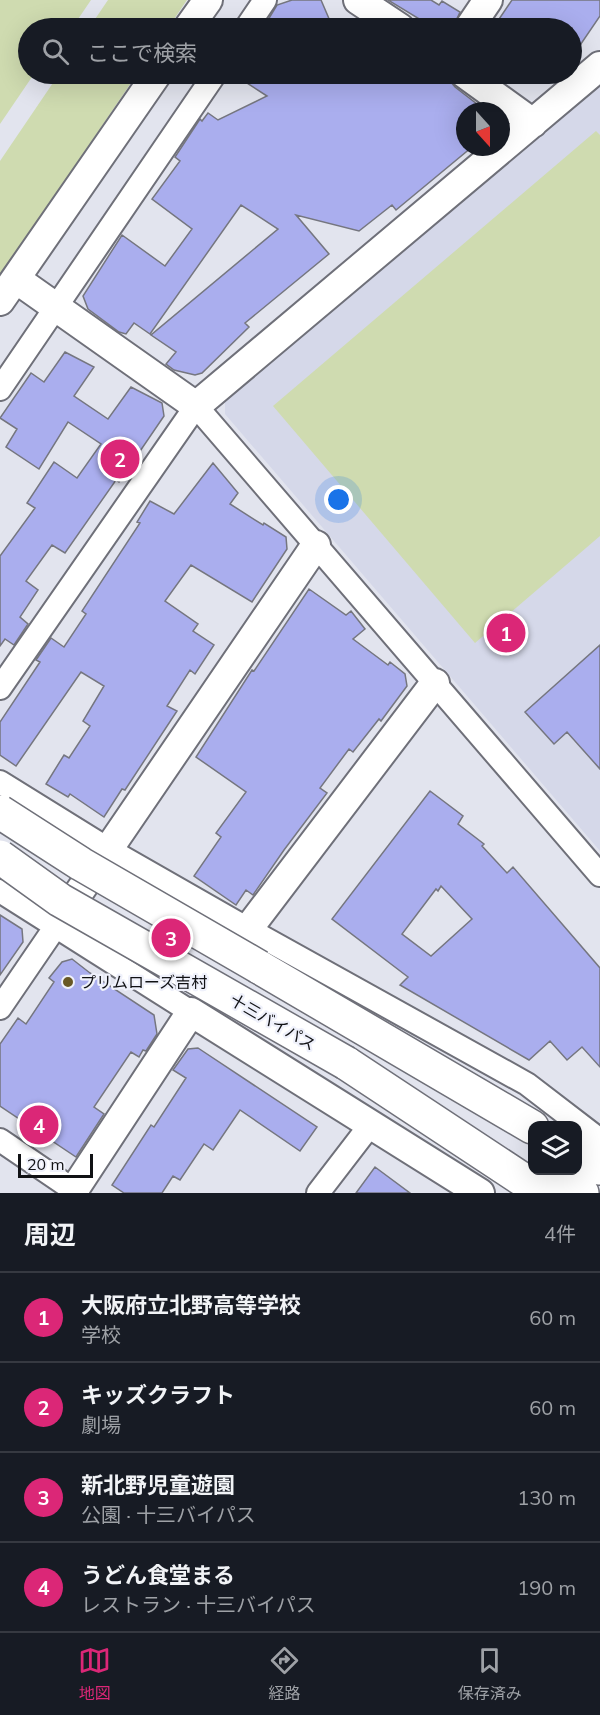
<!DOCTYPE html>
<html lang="ja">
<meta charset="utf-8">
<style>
:root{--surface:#171b24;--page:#20242c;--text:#f1f3f6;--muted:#9ea1a6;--line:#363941;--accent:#db2777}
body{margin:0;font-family:Mulish,"Noto Sans JP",sans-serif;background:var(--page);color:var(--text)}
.controls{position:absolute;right:18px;bottom:18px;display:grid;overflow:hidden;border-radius:12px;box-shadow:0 6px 24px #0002}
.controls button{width:54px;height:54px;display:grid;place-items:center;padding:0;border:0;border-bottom:2px solid var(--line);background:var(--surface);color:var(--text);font:30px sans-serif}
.compass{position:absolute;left:456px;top:102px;width:54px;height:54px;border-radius:50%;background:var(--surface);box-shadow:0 6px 24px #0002;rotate:159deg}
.scale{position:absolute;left:18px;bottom:15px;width:75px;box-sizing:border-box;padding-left:6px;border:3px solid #101114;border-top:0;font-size:16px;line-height:21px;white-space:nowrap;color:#101114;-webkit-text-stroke:4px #eff1fb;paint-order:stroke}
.you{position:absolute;left:339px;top:500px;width:21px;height:21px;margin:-15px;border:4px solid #fff;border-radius:50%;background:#1a73e8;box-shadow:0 0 0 9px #1a73e833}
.badge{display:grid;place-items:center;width:39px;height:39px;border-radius:50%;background:var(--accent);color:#fff;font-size:20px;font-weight:700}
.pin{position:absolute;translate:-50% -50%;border:3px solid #fff;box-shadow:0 2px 6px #0006}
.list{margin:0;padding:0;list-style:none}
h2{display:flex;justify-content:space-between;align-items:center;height:78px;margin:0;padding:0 24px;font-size:26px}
h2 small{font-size:20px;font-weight:400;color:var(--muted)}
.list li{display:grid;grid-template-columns:39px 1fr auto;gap:18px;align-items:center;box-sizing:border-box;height:90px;padding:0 24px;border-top:2px solid var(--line)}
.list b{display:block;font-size:22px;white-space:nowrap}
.list p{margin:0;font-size:20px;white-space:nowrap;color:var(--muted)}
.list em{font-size:20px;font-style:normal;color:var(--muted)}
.icon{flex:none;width:33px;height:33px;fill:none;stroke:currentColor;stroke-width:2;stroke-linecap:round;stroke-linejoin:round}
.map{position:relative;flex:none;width:600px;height:1193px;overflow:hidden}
.search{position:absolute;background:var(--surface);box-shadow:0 6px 24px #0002;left:18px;right:18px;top:18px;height:66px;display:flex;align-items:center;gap:15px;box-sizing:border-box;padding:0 21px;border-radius:33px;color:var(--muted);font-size:22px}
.sheet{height:438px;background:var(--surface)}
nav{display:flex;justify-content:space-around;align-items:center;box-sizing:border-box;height:84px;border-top:2px solid var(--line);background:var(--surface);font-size:16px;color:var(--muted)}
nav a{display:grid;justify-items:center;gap:3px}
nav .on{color:var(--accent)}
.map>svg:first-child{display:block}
.built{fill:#d5d8e9}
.green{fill:#cfdbb0}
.building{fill:#aaaeee;stroke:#75767f;stroke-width:1.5;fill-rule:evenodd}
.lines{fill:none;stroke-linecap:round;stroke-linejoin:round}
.minor-casing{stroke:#6f7079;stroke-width:26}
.tertiary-casing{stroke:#6f7079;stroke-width:32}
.trunk-casing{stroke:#6f7079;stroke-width:36}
.minor{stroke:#fff;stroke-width:22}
.tertiary{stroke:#fff;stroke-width:28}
.trunk{stroke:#fff;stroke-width:33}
.trunk-bridge-casing{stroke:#6f7079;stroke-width:36;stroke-linecap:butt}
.trunk-bridge{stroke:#fff;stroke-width:33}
.poi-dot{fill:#685826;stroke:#eff1fb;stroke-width:2}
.labels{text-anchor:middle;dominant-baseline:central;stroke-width:4.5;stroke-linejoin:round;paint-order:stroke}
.poi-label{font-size:16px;fill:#101114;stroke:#eff1fb;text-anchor:start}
.street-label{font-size:16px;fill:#101114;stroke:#eff1fb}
</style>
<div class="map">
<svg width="600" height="1193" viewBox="0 0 600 1193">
<rect width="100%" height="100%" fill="#e2e4ee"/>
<path class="built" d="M 600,84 L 600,851 L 225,414 L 225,397 Z"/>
<path class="green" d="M 0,0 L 91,0 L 72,28 L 28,28 L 28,74 L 34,74 L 0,124 Z
M 108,0 L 187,0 L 168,28 L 89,28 Z
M 59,74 L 137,74 L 0,277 L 0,161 Z
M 596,131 L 600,135 L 600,536 L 475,643 L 273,406 Z"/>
<path class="building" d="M 292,0 L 321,0 L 333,28 L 263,28 L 277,5 Z
M 388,0 L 431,0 L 439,5 L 442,1 L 460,12 L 453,28 L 434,28 Z
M 512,0 L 600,0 L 600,16 L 572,57 L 572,28 L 493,28 Z
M 233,74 L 449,74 L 450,81 L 455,87 L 486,111 L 465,111 L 465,147 L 472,147 L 396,210 L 392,205 L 359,231 L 296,215 L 329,254 L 245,323 L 249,327 L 202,373 L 195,375 L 174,370 L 166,364 L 176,352 L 151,335 L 278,229 L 241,205 L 150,334 L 134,323 L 126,334 L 119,332 L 88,309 L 83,296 L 122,235 L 165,266 L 192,229 L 152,199 L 180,161 L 175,157 L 200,119 L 202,121 L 208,113 L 218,120 L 267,96 Z
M 65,352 L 94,367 L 74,396 L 108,419 L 131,387 L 162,403 L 164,416 L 119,482 L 116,480 L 65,553 L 52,545 L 26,581 L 38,590 L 20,617 L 28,624 L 14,645 L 5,639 L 0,646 L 0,556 L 35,508 L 27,503 L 54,462 L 77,478 L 101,444 L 68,422 L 39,469 L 6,447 L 17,429 L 0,418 L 31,373 L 44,382 Z
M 213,463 L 238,493 L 230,504 L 263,525 L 264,523 L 286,537 L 287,549 L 252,602 L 191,565 L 165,601 L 198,624 L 193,631 L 214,645 L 195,674 L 190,670 L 167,706 L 177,711 L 125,790 L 122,789 L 104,817 L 70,794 L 68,797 L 46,784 L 64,755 L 69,758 L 90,726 L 83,721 L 104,686 L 81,672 L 16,766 L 0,755 L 0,722 L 40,662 L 36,660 L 51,638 L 64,647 L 86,614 L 82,611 L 140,523 L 137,522 L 150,501 L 174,514 Z
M 309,589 L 346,615 L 351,611 L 365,629 L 353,639 L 388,665 L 390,662 L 405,674 L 407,686 L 381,721 L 379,719 L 353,752 L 349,749 L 320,788 L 327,793 L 284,850 L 253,895 L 246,890 L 236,905 L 194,876 L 221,837 L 216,833 L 246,792 L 196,757 L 252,670 L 254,671 Z
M 600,645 L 600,769 L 567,732 L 554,744 L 525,712 Z
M 430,791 L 463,816 L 458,824 L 484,844 L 482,846 L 507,873 L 513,867 L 600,968 L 600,1067 L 582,1047 L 567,1060 L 550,1041 L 529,1060 L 400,985 L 408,977 L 332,919 ZM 441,886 L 472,919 L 431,956 L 402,934 L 436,889 L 438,891 Z
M 0,915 L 22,929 L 23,942 L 0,975 Z
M 72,959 L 90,973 L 154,1015 L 157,1034 L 146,1051 L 143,1050 L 139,1057 L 131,1052 L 94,1107 L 104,1114 L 76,1157 L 0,1106 L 0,1044 L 18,1018 L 26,1024 L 54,982 L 49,978 L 62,962 Z
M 198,1048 L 317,1127 L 300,1151 L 240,1110 L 213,1150 L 204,1144 L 180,1180 L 173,1176 L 162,1193 L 124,1193 L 112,1185 L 151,1125 L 154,1127 L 186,1078 L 173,1070 L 188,1049 Z
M 375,1167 L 410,1193 L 356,1193 Z"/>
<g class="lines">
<defs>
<path id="minor" d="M 246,28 L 265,0
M 0,389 L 215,74
M 0,688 L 196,406 L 600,875
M 0,782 L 108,849 L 248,929 L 527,1084 L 600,1140
M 0,891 L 191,1012
M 0,1008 L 56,926
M 0,1140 L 78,1193
M 318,1193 L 371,1124"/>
<path id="tertiary" d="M 358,0 L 400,28
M 188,28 L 208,0
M 469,28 L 488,0
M 465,74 L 533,123
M 16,279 L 196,406 L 600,66
M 0,301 L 157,74
M 56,926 L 316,545
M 248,929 L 435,683
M 74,1190 L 191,1012 L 480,1193"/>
<path id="trunk" d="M 259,967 L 532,1127
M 346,1063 L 543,1193
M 578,1153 L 600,1168
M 547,1170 L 582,1193"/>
</defs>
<use href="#minor" class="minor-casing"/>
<use href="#tertiary" class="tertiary-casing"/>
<use href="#trunk" class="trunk-casing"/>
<use href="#minor" class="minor"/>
<use href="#tertiary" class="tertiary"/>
<use href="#trunk" class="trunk"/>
<defs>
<path id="trunk-bridge" d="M 0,812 L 81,864 L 259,967
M 0,857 L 60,900 L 346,1063"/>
</defs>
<use href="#trunk-bridge" class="trunk-bridge-casing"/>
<use href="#trunk-bridge" class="trunk-bridge"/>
</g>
<circle class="poi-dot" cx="68" cy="982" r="6"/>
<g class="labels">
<g class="poi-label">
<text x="80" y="982">プリムローズ吉村</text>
</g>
<g class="street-label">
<text transform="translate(273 1022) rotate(30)">十三バイパス</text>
</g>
</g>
</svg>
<div class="controls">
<button><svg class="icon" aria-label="layers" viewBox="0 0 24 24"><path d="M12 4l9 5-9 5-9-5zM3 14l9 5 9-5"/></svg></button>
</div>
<svg class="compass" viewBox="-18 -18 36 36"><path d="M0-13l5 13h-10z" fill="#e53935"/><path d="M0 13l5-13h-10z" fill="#9ea1a6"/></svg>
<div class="scale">20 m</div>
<div class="you"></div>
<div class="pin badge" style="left:506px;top:633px">1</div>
<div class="pin badge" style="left:120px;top:459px">2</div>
<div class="pin badge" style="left:171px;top:938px">3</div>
<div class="pin badge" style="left:39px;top:1125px">4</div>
<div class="search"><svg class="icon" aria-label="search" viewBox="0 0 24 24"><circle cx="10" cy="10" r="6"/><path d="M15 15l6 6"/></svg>ここで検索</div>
</div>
<section class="sheet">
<h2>周辺<small>4件</small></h2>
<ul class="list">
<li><span class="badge">1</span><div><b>大阪府立北野高等学校</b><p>学校</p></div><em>60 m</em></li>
<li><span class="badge">2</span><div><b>キッズクラフト</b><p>劇場</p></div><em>60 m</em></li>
<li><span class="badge">3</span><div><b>新北野児童遊園</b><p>公園 · 十三バイパス</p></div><em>130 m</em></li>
<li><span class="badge">4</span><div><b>うどん食堂まる</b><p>レストラン · 十三バイパス</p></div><em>190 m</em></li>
</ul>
</section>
<nav>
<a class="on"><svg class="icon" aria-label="map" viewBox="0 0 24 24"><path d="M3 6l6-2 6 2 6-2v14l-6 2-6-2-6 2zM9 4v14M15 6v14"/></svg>地図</a>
<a><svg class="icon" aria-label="directions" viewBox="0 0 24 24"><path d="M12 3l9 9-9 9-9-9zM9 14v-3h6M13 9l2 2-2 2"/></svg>経路</a>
<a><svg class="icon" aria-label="saved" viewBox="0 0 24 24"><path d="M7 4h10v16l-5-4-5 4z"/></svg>保存済み</a>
</nav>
